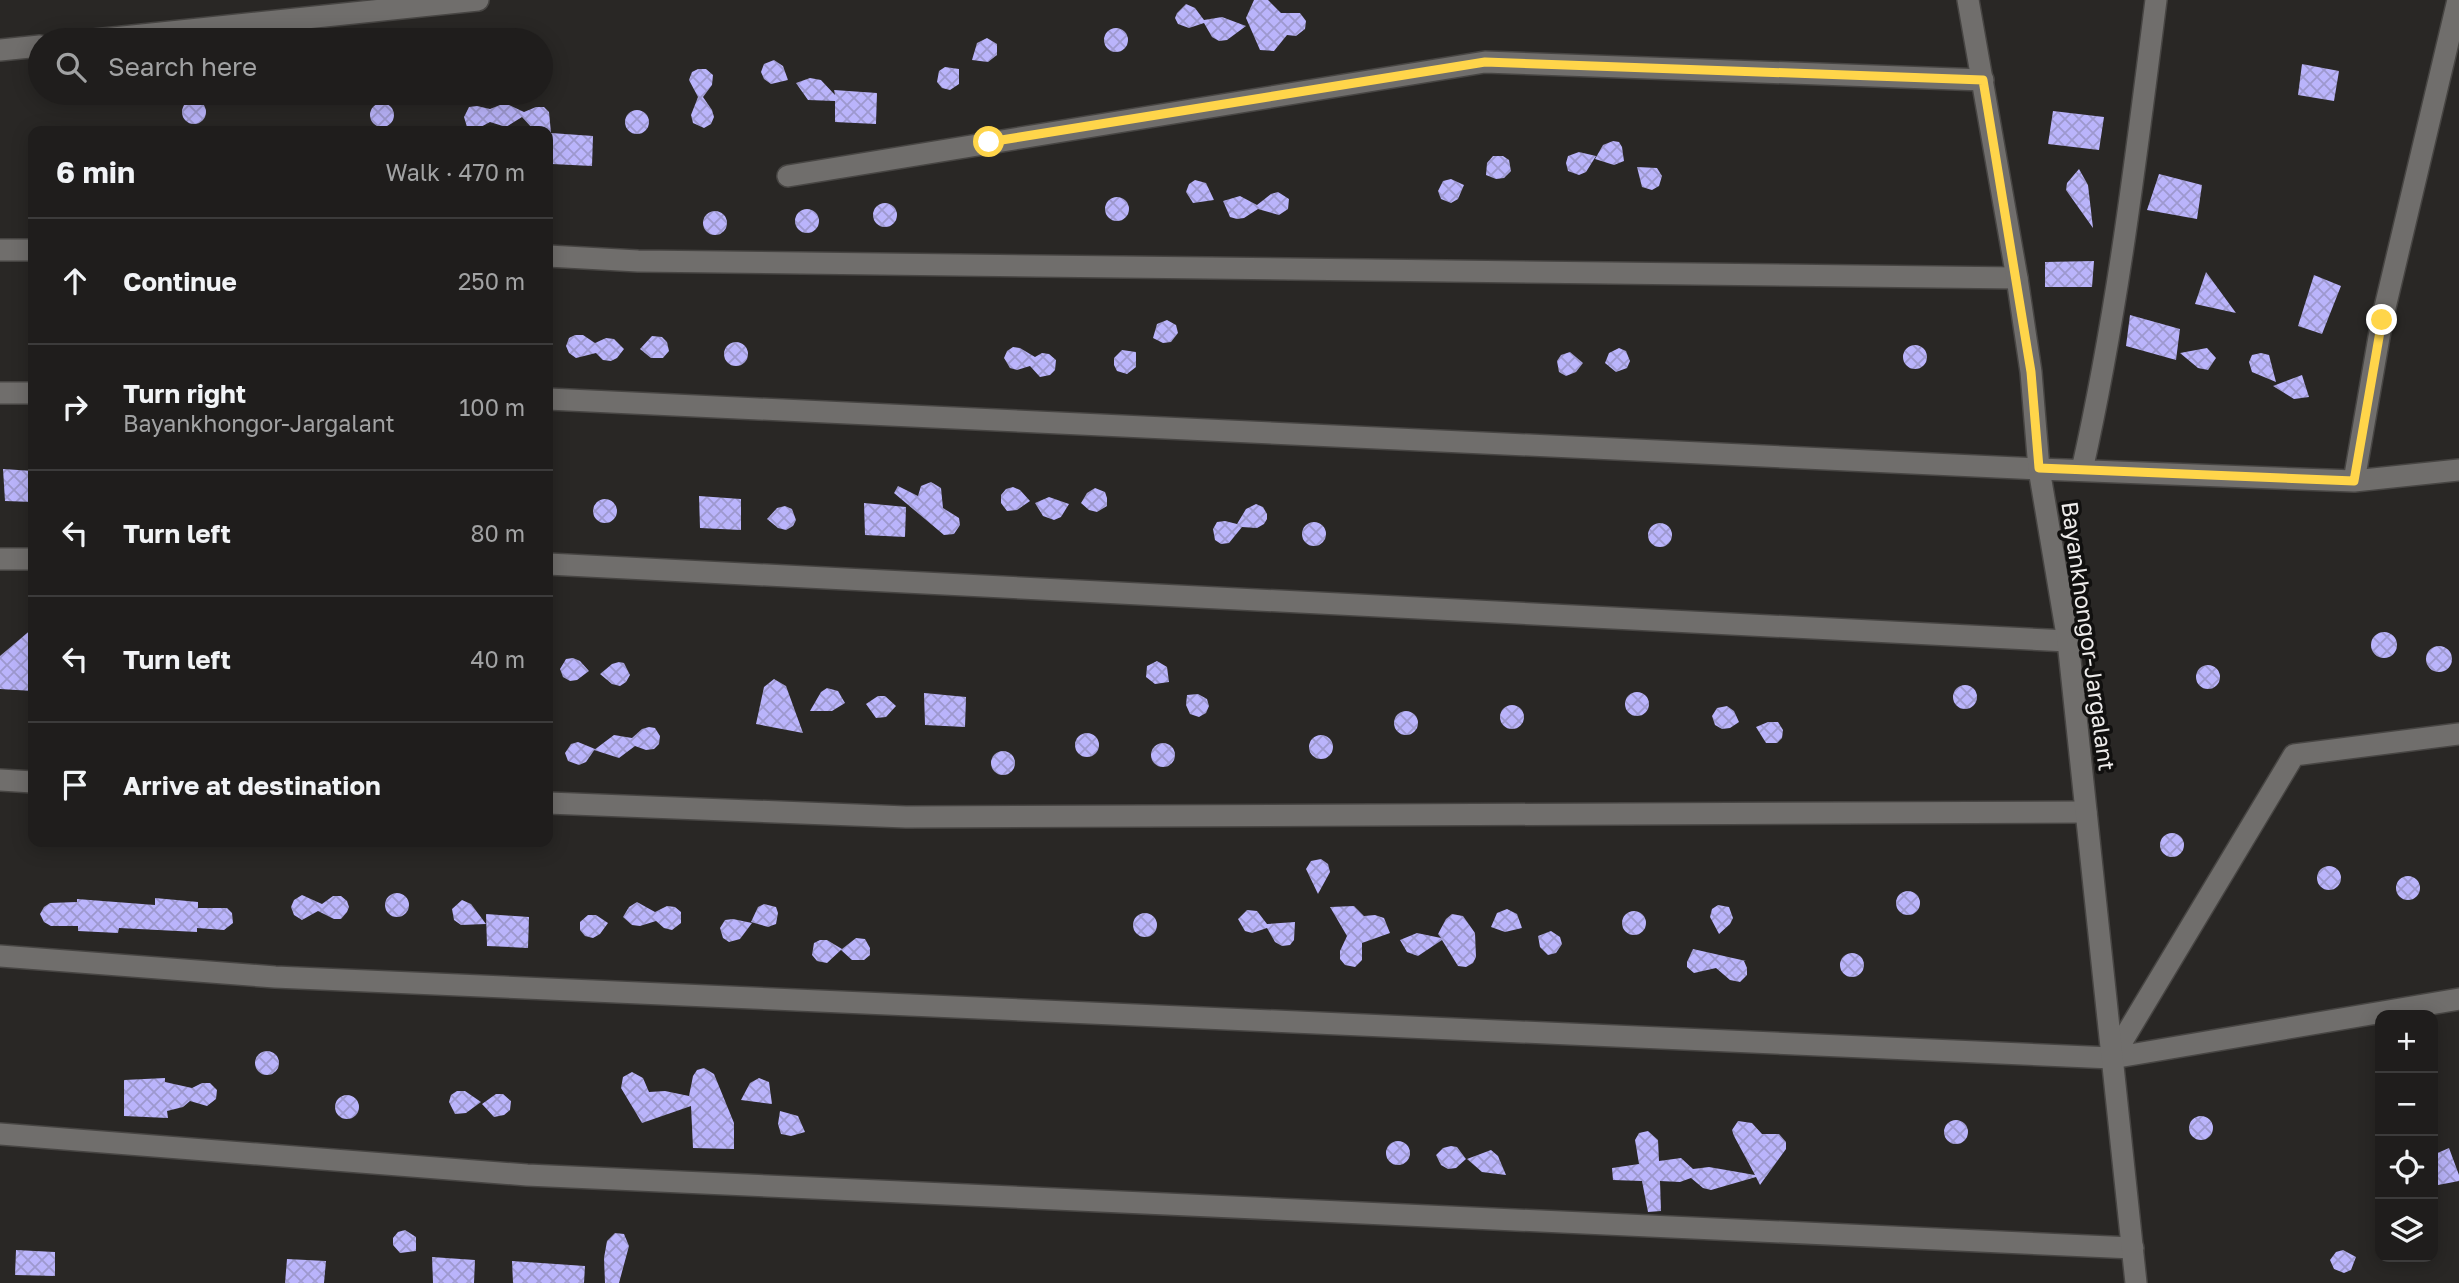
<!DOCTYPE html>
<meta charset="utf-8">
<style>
:root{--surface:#1f1d1c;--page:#2c2a29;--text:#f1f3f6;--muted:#a1a2a3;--line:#3c3b3b}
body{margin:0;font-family:"Golos Text",sans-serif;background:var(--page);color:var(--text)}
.controls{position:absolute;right:21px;bottom:21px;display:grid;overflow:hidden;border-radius:14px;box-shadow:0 4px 18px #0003}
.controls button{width:63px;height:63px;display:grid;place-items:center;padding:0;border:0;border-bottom:2px solid var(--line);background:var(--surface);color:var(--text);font:35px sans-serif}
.stop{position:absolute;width:21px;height:21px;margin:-16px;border:5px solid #ffd54a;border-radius:50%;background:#fff}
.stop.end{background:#ffd54a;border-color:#fff;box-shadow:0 2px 7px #0008}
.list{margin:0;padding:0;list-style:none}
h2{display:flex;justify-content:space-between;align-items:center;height:91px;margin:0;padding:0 28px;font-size:30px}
h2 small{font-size:23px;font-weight:400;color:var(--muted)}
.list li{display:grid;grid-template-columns:46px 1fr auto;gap:21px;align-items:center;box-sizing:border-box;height:126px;padding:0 28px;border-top:2px solid var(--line)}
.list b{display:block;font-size:26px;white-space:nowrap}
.list p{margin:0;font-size:23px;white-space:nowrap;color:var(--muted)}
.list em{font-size:23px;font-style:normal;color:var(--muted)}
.icon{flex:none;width:38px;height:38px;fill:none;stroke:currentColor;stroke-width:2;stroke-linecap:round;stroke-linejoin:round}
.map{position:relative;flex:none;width:2459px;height:1283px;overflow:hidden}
.search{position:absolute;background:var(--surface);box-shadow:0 4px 18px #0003;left:28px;top:28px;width:525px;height:77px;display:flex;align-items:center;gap:18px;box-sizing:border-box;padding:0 24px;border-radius:38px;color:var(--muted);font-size:26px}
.panel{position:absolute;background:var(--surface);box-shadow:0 4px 18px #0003;left:28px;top:126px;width:525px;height:721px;border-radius:14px}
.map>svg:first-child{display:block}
.building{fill:url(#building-cross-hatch)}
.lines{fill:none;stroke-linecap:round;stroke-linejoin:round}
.street-casing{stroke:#474543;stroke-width:24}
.secondary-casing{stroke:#474543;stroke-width:24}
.street{stroke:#706e6c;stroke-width:21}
.secondary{stroke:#706e6c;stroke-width:21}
.route{stroke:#ffd54a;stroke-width:9}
.labels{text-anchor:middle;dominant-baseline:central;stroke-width:7;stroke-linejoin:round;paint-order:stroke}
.street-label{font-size:23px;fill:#edebea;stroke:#11100f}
</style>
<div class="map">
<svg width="2459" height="1283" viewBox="0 0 2459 1283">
<defs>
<pattern id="building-cross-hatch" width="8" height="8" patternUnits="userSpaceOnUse" patternTransform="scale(1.75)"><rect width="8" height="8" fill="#bab4fb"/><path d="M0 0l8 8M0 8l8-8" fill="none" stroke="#9d98ce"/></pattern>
</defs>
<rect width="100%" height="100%" fill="#292725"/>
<path class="building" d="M 1254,0 L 1268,0 L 1281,13 L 1300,13 L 1306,21 L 1305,29 L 1296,36 L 1287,35 L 1274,51 L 1260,50 L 1246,18 Z
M 1186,4 L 1195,8 L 1204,20 L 1222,17 L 1246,26 L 1227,40 L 1219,41 L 1212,37 L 1204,23 L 1189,28 L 1178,24 L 1175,18 L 1177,13 Z
M1104 40a12 12 0 1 1 24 0a12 12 0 1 1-24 0Z
M 987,38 L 997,44 L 997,55 L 988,62 L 972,60 L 977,43 Z
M 774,60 L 783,66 L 788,80 L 771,84 L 764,79 L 761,72 L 764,64 Z
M 2302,64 L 2339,71 L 2334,101 L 2298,95 Z
M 945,67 L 959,69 L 959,84 L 950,90 L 942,88 L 937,82 L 939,71 Z
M 698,69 L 706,69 L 713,75 L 712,85 L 703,97 L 712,110 L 714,117 L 711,124 L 704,128 L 693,123 L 691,115 L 698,97 L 689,80 L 692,72 Z
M 810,78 L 821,80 L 835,95 L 834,90 L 877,93 L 876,124 L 835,122 L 835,101 L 808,100 L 796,83 Z
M182 112a12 12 0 1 1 24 0a12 12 0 1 1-24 0Z
M 505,103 L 524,112 L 536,107 L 544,107 L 549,112 L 551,133 L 593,136 L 592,166 L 552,164 L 551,135 L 548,131 L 533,129 L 522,117 L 506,127 L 490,122 L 477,129 L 467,127 L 464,117 L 469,107 L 477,106 L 490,109 Z
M370 115a12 12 0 1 1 24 0a12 12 0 1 1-24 0Z
M625 122a12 12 0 1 1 24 0a12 12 0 1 1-24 0Z
M 2053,111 L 2104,117 L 2099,150 L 2048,144 Z
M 1613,141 L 1619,142 L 1622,147 L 1624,161 L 1614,165 L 1595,159 L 1603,145 Z
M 1579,152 L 1596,156 L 1586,172 L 1579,175 L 1568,171 L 1566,163 L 1568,156 Z
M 1493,156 L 1503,156 L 1509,160 L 1511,171 L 1504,178 L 1496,179 L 1486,175 L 1487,163 Z
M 1637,167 L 1657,168 L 1662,176 L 1659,186 L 1652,190 L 1642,187 Z
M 2079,169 L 2088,185 L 2093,228 L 2066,190 L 2067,183 Z
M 2159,174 L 2202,185 L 2197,219 L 2147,210 Z
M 1451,179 L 1464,185 L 1458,199 L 1451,203 L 1441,199 L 1438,191 L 1443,181 Z
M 1195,180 L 1206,183 L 1214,200 L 1193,203 L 1186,192 L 1189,184 Z
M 1278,192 L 1289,199 L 1288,209 L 1279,215 L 1258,209 L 1244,218 L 1237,219 L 1230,217 L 1223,201 L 1240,196 L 1257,205 L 1271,194 Z
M1105 209a12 12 0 1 1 24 0a12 12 0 1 1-24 0Z
M873 215a12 12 0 1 1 24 0a12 12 0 1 1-24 0Z
M795 221a12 12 0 1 1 24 0a12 12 0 1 1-24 0Z
M703 223a12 12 0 1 1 24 0a12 12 0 1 1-24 0Z
M 2094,261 L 2092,287 L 2045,287 L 2045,262 Z
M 2206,272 L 2236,313 L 2195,304 Z
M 2314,275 L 2341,286 L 2322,334 L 2298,326 Z
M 2130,315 L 2180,329 L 2176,360 L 2126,346 Z
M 1167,320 L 1176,325 L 1178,333 L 1171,342 L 1163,343 L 1153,338 L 1157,324 Z
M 575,335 L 583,335 L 595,343 L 606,338 L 614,339 L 624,349 L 617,358 L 611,361 L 603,360 L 596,353 L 576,358 L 569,353 L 566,346 L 569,338 Z
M 652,336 L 662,337 L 667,342 L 669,351 L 663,358 L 651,358 L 640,349 Z
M724 354a12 12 0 1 1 24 0a12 12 0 1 1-24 0Z
M1903 357a12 12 0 1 1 24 0a12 12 0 1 1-24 0Z
M 1013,347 L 1020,348 L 1035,357 L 1042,353 L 1049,354 L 1056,360 L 1055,370 L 1050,375 L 1040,377 L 1030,366 L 1017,370 L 1010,368 L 1004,358 L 1007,351 Z
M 1619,348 L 1626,351 L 1630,361 L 1627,368 L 1616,372 L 1605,363 L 1609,353 Z
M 2207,348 L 2216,358 L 2208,370 L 2198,368 L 2180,353 Z
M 1122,350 L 1136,352 L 1136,367 L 1127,374 L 1117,371 L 1114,365 L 1114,358 Z
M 1570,352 L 1583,363 L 1576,372 L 1566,376 L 1559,372 L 1557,361 L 1561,355 Z
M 2261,353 L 2269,355 L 2276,382 L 2252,372 L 2249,362 L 2252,355 Z
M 2302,375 L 2309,397 L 2294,399 L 2273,386 Z
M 3,469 L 33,471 L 33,502 L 5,501 Z
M 931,482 L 941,488 L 943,508 L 959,518 L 960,525 L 954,534 L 944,535 L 894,493 L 898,486 L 918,496 L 921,486 Z
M 1013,487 L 1020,490 L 1030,501 L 1017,510 L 1007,511 L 1001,503 L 1001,495 L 1006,489 Z
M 1095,488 L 1105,492 L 1107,498 L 1107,506 L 1097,512 L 1089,510 L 1081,503 L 1087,493 Z
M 699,496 L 741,499 L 741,530 L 700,528 Z
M 1049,497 L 1069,504 L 1061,517 L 1054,520 L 1043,516 L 1035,503 Z
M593 511a12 12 0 1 1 24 0a12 12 0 1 1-24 0Z
M 864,503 L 906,507 L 905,537 L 865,535 Z
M 1256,504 L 1263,507 L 1267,514 L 1267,519 L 1264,524 L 1257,528 L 1242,527 L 1229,543 L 1221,544 L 1215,540 L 1213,529 L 1217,522 L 1225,521 L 1237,524 L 1246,509 Z
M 785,506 L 792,509 L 796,520 L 793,526 L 786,530 L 778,528 L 767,519 L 777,508 Z
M1302 534a12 12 0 1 1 24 0a12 12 0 1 1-24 0Z
M1648 535a12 12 0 1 1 24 0a12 12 0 1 1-24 0Z
M 33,628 L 33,691 L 0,689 L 0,656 Z
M2371 645a13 13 0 1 1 26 0a13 13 0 1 1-26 0Z
M2426 659a13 13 0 1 1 26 0a13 13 0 1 1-26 0Z
M 573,658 L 580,661 L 589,671 L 577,680 L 570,681 L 563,677 L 560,669 L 566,659 Z
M 1157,661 L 1167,667 L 1169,682 L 1155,684 L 1146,677 L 1147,666 Z
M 619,662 L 624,663 L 630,675 L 626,682 L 620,686 L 612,684 L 600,674 L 612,664 Z
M2196 677a12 12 0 1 1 24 0a12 12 0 1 1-24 0Z
M 774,679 L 786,686 L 803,733 L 756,724 L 764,687 Z
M1953 697a12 12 0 1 1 24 0a12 12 0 1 1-24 0Z
M 827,688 L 838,691 L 845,703 L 832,711 L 810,711 L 821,692 Z
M1625 704a12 12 0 1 1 24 0a12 12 0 1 1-24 0Z
M 924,693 L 966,697 L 965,727 L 925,725 Z
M 1198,694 L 1207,699 L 1209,706 L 1206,713 L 1199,717 L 1190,714 L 1186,705 L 1187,695 Z
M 878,696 L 885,696 L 896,706 L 886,717 L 876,718 L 866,704 Z
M1500 717a12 12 0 1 1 24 0a12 12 0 1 1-24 0Z
M 1727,706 L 1734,711 L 1739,722 L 1730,728 L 1722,729 L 1715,725 L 1712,716 L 1717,708 Z
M1394 723a12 12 0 1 1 24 0a12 12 0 1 1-24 0Z
M 1768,722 L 1778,722 L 1783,730 L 1782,738 L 1777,743 L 1766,743 L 1756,727 Z
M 649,727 L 655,728 L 660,736 L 659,744 L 654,749 L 646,750 L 635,746 L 619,758 L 594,750 L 614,735 L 632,738 L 642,729 Z
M1075 745a12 12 0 1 1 24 0a12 12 0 1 1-24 0Z
M1309 747a12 12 0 1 1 24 0a12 12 0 1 1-24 0Z
M 578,742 L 595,749 L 586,762 L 579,765 L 568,761 L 565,753 L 571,744 Z
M1151 755a12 12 0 1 1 24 0a12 12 0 1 1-24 0Z
M991 763a12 12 0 1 1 24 0a12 12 0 1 1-24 0Z
M2160 845a12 12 0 1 1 24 0a12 12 0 1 1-24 0Z
M 1321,859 L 1328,864 L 1330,872 L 1318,894 L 1306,869 L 1311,861 Z
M2317 878a12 12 0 1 1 24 0a12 12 0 1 1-24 0Z
M2396 888a12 12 0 1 1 24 0a12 12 0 1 1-24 0Z
M1896 903a12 12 0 1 1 24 0a12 12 0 1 1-24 0Z
M385 905a12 12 0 1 1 24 0a12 12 0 1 1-24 0Z
M 302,895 L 322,904 L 333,896 L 341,896 L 347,901 L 349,907 L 347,912 L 341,919 L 334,919 L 318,911 L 302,920 L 294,915 L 291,907 L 294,900 Z
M 155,898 L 198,902 L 198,908 L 227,908 L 232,913 L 233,923 L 224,930 L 197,928 L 197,932 L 119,928 L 118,933 L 78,931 L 78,926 L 51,926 L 44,922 L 40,914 L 44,907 L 50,903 L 77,902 L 77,899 L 155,905 Z
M 462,900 L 471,904 L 486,924 L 461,925 L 454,920 L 452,909 Z
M 637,902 L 655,912 L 667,906 L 675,907 L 681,912 L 681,923 L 672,930 L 664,928 L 656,921 L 640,926 L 632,925 L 623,917 L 629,907 Z
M 764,904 L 776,907 L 778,913 L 776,924 L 768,927 L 751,922 L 758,907 Z
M 1718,905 L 1729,907 L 1733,918 L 1730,924 L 1719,934 L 1710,917 L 1712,909 Z
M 1354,906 L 1364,916 L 1375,915 L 1384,918 L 1390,933 L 1362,943 L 1362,960 L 1355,967 L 1345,965 L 1340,959 L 1340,951 L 1347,936 L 1330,907 Z
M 1507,909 L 1517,914 L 1522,928 L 1505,932 L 1491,927 L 1497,913 Z
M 1247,910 L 1257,911 L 1267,924 L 1295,922 L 1294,940 L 1290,945 L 1282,946 L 1275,942 L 1267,928 L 1252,933 L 1245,931 L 1238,919 Z
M1622 923a12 12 0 1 1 24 0a12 12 0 1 1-24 0Z
M1133 925a12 12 0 1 1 24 0a12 12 0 1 1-24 0Z
M 486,914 L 529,917 L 528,948 L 487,946 Z
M 1452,914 L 1463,916 L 1475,933 L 1476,957 L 1473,963 L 1466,967 L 1458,966 L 1442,940 L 1418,956 L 1407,952 L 1400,940 L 1417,933 L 1441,938 L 1438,934 L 1446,919 Z
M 588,915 L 596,915 L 608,923 L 600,934 L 593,938 L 585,936 L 580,930 L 580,922 Z
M 733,919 L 752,923 L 740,939 L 729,942 L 723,938 L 720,928 L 725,920 Z
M 1551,931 L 1560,937 L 1562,944 L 1556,953 L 1548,955 L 1540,947 L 1538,936 Z
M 856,938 L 865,939 L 870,948 L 870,955 L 864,960 L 852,960 L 841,950 L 827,963 L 817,961 L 812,955 L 814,943 L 820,940 L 827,940 L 842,949 Z
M 1693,949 L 1746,961 L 1744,961 L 1747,968 L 1747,975 L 1740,982 L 1730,980 L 1716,968 L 1694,973 L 1687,967 L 1687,962 Z
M1840 965a12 12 0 1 1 24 0a12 12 0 1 1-24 0Z
M255 1063a12 12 0 1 1 24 0a12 12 0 1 1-24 0Z
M 704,1068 L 714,1074 L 734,1123 L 734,1149 L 693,1148 L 691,1106 L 642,1123 L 621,1088 L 623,1077 L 632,1072 L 643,1078 L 649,1092 L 665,1091 L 689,1096 L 693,1076 L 697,1070 Z
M 165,1078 L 165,1082 L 192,1088 L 202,1083 L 210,1083 L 217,1090 L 216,1099 L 207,1106 L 190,1101 L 183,1107 L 167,1111 L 168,1118 L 124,1116 L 124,1080 Z
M 759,1078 L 769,1082 L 772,1104 L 741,1100 L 750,1083 Z
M 457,1091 L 465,1091 L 481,1102 L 466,1113 L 455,1114 L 449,1102 L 451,1095 Z
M 496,1094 L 503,1094 L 511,1101 L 510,1110 L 504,1115 L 494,1117 L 482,1104 Z
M335 1107a12 12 0 1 1 24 0a12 12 0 1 1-24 0Z
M 780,1111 L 798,1116 L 805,1132 L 791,1136 L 781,1134 L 778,1124 Z
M2189 1128a12 12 0 1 1 24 0a12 12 0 1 1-24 0Z
M1944 1132a12 12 0 1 1 24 0a12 12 0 1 1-24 0Z
M 1738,1121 L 1752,1123 L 1762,1134 L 1779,1134 L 1786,1142 L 1786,1149 L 1760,1185 L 1756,1177 L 1711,1190 L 1703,1188 L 1691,1178 L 1680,1182 L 1660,1181 L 1661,1211 L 1648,1212 L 1642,1181 L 1613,1180 L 1612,1168 L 1639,1164 L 1635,1140 L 1639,1133 L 1648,1131 L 1658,1140 L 1659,1161 L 1681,1158 L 1693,1169 L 1709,1167 L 1755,1175 L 1734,1136 L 1732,1130 Z
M1386 1153a12 12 0 1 1 24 0a12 12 0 1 1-24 0Z
M 1451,1146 L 1457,1147 L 1466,1159 L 1456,1168 L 1448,1169 L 1441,1165 L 1436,1155 L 1443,1148 Z
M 2449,1148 L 2459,1175 L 2459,1181 L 2433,1186 L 2433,1155 Z
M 1491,1150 L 1498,1156 L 1506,1175 L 1482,1172 L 1467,1159 Z
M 405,1230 L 416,1237 L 416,1251 L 400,1253 L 393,1245 L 393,1238 L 398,1232 Z
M 615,1233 L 624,1234 L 629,1246 L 619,1283 L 605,1283 L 604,1258 L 607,1241 Z
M 16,1250 L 55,1252 L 55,1276 L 15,1275 Z
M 2343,1250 L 2356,1257 L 2351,1270 L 2344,1273 L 2334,1269 L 2330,1260 L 2336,1252 Z
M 432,1257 L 475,1260 L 474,1283 L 433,1283 Z
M 287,1259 L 326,1261 L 324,1283 L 285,1283 Z
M 512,1261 L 585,1266 L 584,1283 L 513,1283 Z"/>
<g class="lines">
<defs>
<path id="street" d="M 94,40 L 478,0
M 0,50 L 40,46
M 788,176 L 1485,62 L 1983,80
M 0,250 L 33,250
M 548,256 L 638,261 L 2017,278
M 0,393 L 33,393
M 548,399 L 2039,469 L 2354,481 L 2459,470
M 2082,470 C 2117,315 2136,158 2156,0
M 2354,481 L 2382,320 L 2458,0
M 0,559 L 33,559
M 548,564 L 2068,641
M 0,780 L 33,782
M 548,803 L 906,817 L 2086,812
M 0,956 L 275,977 L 2112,1058 L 2459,999
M 2112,1058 L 2294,755 L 2459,734
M 0,1134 L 527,1175 L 2133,1248"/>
<path id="secondary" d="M 1968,0 L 2017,278 L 2031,372 L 2039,469 L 2068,641 L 2136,1283"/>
</defs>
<use href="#street" class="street-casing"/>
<use href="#secondary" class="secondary-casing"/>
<use href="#street" class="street"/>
<use href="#secondary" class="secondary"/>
</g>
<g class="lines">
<path class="route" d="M 989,142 L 1485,62 L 1983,80 L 2031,372 L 2039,468 L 2354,481 L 2382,320"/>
</g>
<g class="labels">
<g class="street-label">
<text transform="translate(2089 636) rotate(82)">Bayankhongor-Jargalant</text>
</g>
</g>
</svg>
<div class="controls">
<button>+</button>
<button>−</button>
<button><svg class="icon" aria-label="locate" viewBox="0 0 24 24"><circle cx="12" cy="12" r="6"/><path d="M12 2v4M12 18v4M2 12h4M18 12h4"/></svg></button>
<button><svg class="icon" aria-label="layers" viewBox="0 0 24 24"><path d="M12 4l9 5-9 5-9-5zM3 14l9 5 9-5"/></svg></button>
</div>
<div class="stop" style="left:989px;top:142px"></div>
<div class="stop end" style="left:2382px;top:320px"></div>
<div class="search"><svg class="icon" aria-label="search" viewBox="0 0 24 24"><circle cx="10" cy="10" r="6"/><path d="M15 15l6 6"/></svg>Search here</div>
<section class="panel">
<h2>6 min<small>Walk · 470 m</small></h2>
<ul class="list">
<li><svg class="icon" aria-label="ahead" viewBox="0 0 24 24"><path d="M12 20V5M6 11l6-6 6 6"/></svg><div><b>Continue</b></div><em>250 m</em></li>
<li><svg class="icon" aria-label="right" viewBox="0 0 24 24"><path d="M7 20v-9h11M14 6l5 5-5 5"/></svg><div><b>Turn right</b><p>Bayankhongor-Jargalant</p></div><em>100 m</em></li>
<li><svg class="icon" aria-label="left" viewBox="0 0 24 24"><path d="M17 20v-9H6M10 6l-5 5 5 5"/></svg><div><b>Turn left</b></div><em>80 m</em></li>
<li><svg class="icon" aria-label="left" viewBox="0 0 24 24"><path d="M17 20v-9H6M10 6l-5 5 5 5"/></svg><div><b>Turn left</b></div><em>40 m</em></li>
<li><svg class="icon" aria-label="arrive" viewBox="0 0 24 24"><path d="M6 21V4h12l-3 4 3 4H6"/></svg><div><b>Arrive at destination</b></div></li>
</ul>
</section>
</div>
